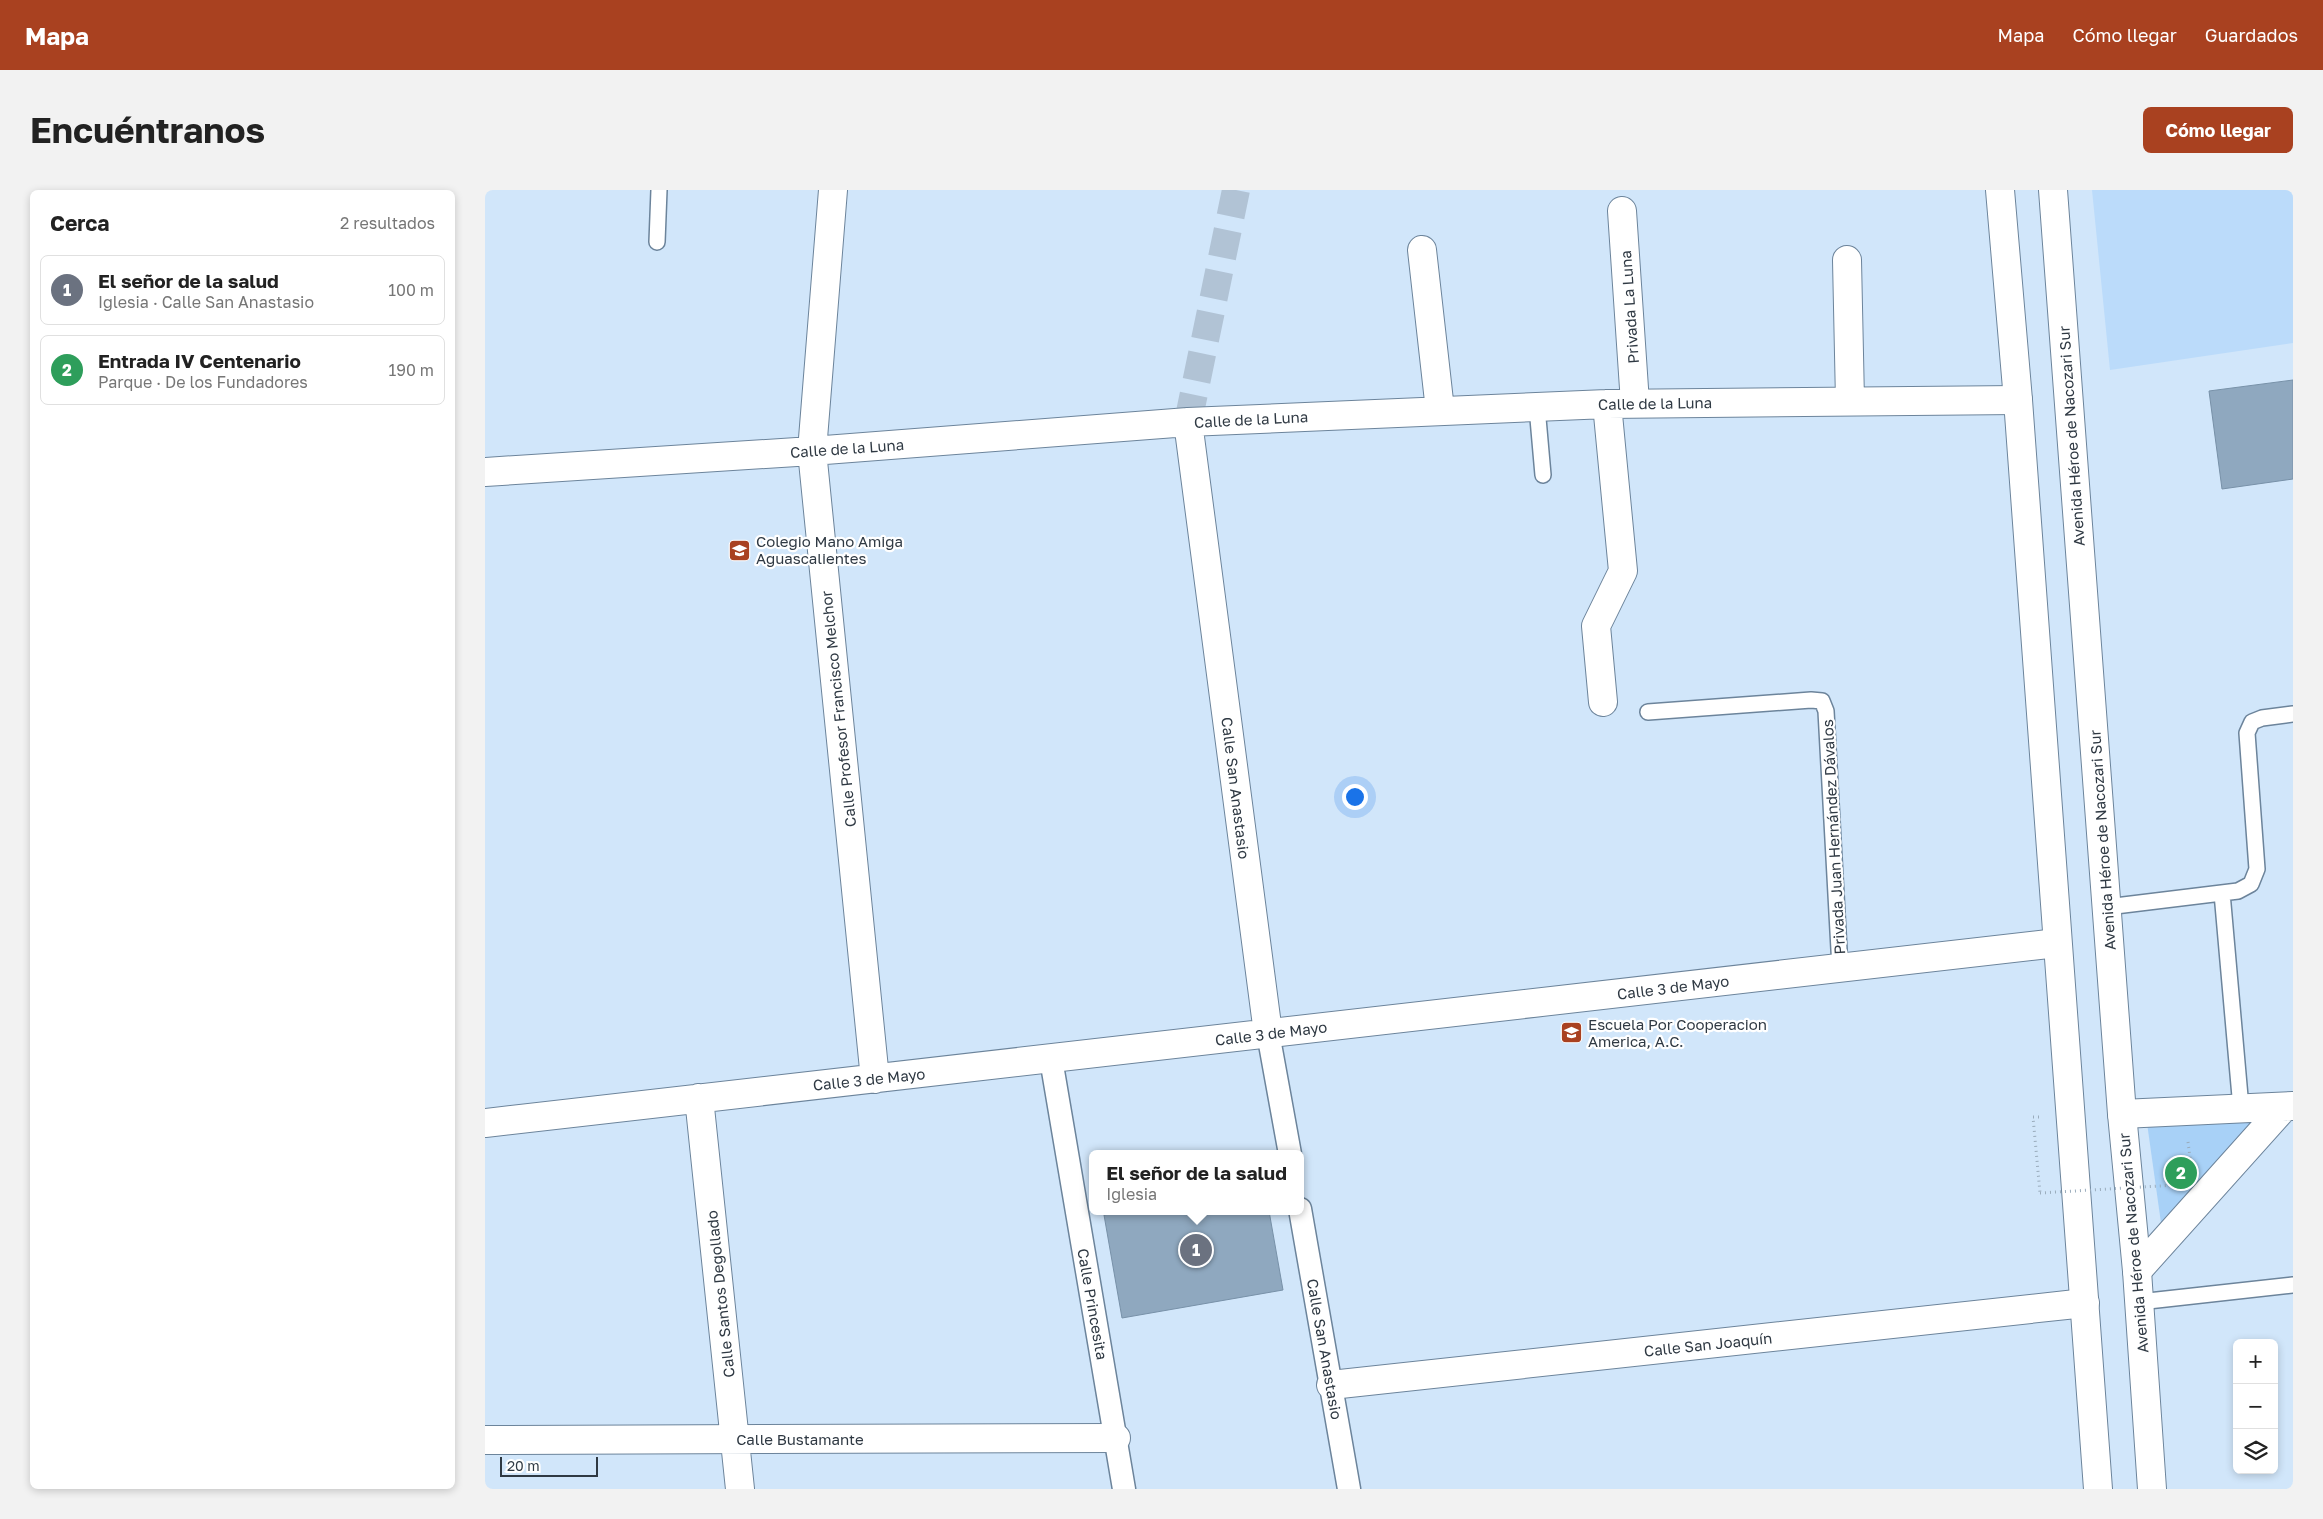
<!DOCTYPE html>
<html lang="es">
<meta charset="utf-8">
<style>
:root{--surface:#fff;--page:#f2f2f2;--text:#222;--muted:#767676;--line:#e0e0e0;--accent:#a94120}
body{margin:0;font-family:"Golos Text",sans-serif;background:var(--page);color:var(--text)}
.controls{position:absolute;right:15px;bottom:15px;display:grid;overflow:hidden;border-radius:8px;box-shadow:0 2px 8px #0003}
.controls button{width:45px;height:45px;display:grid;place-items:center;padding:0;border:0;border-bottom:1px solid var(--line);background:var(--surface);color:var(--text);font:25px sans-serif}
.scale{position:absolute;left:15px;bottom:12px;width:98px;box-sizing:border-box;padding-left:5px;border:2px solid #2f3943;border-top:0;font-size:14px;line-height:18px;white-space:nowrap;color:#2f3943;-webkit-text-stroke:4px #fff;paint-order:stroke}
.you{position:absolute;left:869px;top:606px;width:18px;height:18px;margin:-12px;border:4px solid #fff;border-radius:50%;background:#1a73e8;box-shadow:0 0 0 8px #1a73e833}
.badge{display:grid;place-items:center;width:32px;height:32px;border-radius:50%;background:var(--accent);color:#fff;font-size:16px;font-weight:700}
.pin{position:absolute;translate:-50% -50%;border:2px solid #fff;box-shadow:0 1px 5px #0006}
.popup{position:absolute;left:604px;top:960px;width:215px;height:65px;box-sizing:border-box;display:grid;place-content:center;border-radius:8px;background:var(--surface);filter:drop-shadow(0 1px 4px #0005);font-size:16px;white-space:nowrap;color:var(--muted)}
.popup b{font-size:19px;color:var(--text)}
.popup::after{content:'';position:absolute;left:50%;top:100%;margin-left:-10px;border:10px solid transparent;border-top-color:var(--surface)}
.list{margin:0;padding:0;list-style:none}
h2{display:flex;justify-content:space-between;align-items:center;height:65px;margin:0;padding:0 20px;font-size:21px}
h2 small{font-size:16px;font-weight:400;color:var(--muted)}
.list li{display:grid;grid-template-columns:32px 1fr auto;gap:15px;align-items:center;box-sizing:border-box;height:70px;margin:0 10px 10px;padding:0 10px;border:1px solid var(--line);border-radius:8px}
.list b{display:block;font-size:19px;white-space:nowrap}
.list p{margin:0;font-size:16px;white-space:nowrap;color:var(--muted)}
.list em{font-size:16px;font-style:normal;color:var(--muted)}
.icon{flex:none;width:28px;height:28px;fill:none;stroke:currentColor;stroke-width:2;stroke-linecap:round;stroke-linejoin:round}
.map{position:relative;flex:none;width:1808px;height:1299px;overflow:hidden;border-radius:8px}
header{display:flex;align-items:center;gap:30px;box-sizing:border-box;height:70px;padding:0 25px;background:var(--accent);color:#fff}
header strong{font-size:24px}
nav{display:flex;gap:28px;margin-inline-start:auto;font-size:18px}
.intro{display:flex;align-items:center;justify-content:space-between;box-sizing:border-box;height:120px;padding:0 30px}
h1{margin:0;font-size:35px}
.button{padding:12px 22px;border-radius:8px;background:var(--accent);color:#fff;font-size:18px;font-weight:700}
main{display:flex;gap:30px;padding:0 30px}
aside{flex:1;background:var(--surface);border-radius:8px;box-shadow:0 2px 8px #0003}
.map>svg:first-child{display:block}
.built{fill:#bbdbfa}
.green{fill:#a8d1f7}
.building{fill:#8fa8bf;stroke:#7891a8}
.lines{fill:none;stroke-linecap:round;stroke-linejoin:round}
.minor-tunnel{stroke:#b1c3d5;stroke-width:28;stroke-dasharray:28 14;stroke-linecap:butt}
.service-casing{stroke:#6c849b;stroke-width:18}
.pedestrian-casing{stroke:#6c849b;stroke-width:25}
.minor-casing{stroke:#6c849b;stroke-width:30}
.secondary-casing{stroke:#6c849b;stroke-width:30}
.path{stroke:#9aacbc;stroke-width:3;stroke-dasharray:1 4;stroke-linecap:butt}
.service{stroke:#fff;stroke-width:15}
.pedestrian{stroke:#fff;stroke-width:22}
.minor{stroke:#fff;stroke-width:28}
.secondary{stroke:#fff;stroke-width:28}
.path-bridge{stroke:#9aacbc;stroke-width:3;stroke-dasharray:1 4;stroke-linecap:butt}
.labels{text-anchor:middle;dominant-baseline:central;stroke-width:4.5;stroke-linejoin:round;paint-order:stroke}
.street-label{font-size:15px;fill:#2f3943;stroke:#fff}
.poi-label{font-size:15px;fill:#2f3943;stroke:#fff;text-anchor:start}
</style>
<header>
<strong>Mapa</strong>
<nav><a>Mapa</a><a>Cómo llegar</a><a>Guardados</a></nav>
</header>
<div class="intro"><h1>Encuéntranos</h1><a class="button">Cómo llegar</a></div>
<main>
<aside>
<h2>Cerca<small>2 resultados</small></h2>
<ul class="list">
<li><span class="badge" style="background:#6b7280">1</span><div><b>El señor de la salud</b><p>Iglesia · Calle San Anastasio</p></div><em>100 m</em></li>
<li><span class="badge" style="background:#2e9e5b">2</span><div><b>Entrada IV Centenario</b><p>Parque · De los Fundadores</p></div><em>190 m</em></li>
</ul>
</aside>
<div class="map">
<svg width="1808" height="1299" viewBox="0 0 1808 1299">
<rect width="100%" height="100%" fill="#d1e6fa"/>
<path class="built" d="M 1607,0 L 1808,0 L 1808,153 L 1625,180 Z"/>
<path class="green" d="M 1776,926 L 1676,1033 L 1662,933 Z"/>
<path class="building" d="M 1808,190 L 1808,289 L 1737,299 L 1724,201 Z
M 642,1021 L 784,1021 L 798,1100 L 637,1128 L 619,1025 Z"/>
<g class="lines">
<path class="minor-tunnel" d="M 703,232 L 751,0"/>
<defs>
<path id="service" d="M 172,52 L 174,0
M 1052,217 L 1058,285
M 1163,522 L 1326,510 L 1337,511 L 1341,521 L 1355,778
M 1737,703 L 1756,918
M 1622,717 L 1753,701 L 1766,694 L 1772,679 L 1762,543 L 1767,532 L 1777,528 L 1808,524
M 1654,1112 L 1808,1095"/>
<path id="pedestrian" d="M 783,843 L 805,964
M 566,869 L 639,1299
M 815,1019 L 864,1299"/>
<path id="minor" d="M 348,0 L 327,261 L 390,889
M 1137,21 L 1150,213
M 937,60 L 955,220
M 1362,70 L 1365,211
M 703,232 L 783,843
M 0,282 L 327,261 L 703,232 L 1122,214 L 1533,210
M 1118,512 L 1111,436 L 1138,381 L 1122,214
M 214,908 L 255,1299
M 1637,924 L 1808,916
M 0,933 L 1572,753
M 1652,1081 L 1799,917
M 846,1195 L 1600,1113
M 0,1250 L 631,1248"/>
<path id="secondary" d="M 1515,0 L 1533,210 L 1613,1299
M 1568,0 L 1637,924 L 1652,1081 L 1667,1299"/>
</defs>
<use href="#service" class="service-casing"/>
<use href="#pedestrian" class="pedestrian-casing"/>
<use href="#minor" class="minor-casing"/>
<use href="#secondary" class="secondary-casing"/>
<path class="path" d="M 1554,927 L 1548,927 L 1555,1003
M 1703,952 L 1706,975"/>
<use href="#service" class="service"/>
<use href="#pedestrian" class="pedestrian"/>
<use href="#minor" class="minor"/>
<use href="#secondary" class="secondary"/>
<path class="path-bridge" d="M 1555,1003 L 1708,994"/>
</g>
<defs>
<symbol id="school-square" viewBox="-11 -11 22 22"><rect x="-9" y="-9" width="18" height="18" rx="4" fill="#a94120" stroke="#fff"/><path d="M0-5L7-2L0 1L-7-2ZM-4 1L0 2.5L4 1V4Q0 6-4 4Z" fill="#fff"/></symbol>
</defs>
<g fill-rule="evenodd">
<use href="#school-square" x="242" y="348" width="25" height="25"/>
<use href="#school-square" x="1074" y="830" width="25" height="25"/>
</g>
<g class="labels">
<g class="street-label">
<text transform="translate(1144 117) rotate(-94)">Privada La Luna</text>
<text transform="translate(1170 213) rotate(-1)">Calle de la Luna</text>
<text transform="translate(766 229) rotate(-3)">Calle de la Luna</text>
<text transform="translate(1586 246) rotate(-94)">Avenida Héroe de Nacozari Sur</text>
<text transform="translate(362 258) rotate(-4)">Calle de la Luna</text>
<text transform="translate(353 519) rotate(-96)">Calle Profesor Francisco Melchor</text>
<text transform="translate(751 598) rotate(83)">Calle San Anastasio</text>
<text transform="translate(1348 647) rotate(-93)">Privada Juan Hernández Dávalos</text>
<text transform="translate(1617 650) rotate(-94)">Avenida Héroe de Nacozari Sur</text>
<text transform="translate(1188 797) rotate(-7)">Calle 3 de Mayo</text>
<text transform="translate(786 843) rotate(-7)">Calle 3 de Mayo</text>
<text transform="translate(384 889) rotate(-6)">Calle 3 de Mayo</text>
<text transform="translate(1648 1053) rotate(-95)">Avenida Héroe de Nacozari Sur</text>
<text transform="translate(235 1104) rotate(-96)">Calle Santos Degollado</text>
<text transform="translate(608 1114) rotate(80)">Calle Princesita</text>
<text transform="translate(1223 1154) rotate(-6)">Calle San Joaquín</text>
<text transform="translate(840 1159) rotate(80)">Calle San Anastasio</text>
<text x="315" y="1249">Calle Bustamante</text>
</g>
<g class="poi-label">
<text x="271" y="351">Colegio Mano Amiga<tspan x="271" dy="17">Aguascalientes</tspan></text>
<text x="1103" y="834">Escuela Por Cooperacion<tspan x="1103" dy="17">America, A.C.</tspan></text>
</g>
</g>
</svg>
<div class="controls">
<button>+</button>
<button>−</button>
<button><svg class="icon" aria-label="layers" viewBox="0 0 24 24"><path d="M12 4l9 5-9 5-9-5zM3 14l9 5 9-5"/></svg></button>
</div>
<div class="scale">20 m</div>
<div class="you"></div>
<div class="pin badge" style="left:711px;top:1060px;background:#6b7280">1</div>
<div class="popup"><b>El señor de la salud</b>Iglesia</div>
<div class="pin badge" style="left:1696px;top:983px;background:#2e9e5b">2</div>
</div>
</main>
